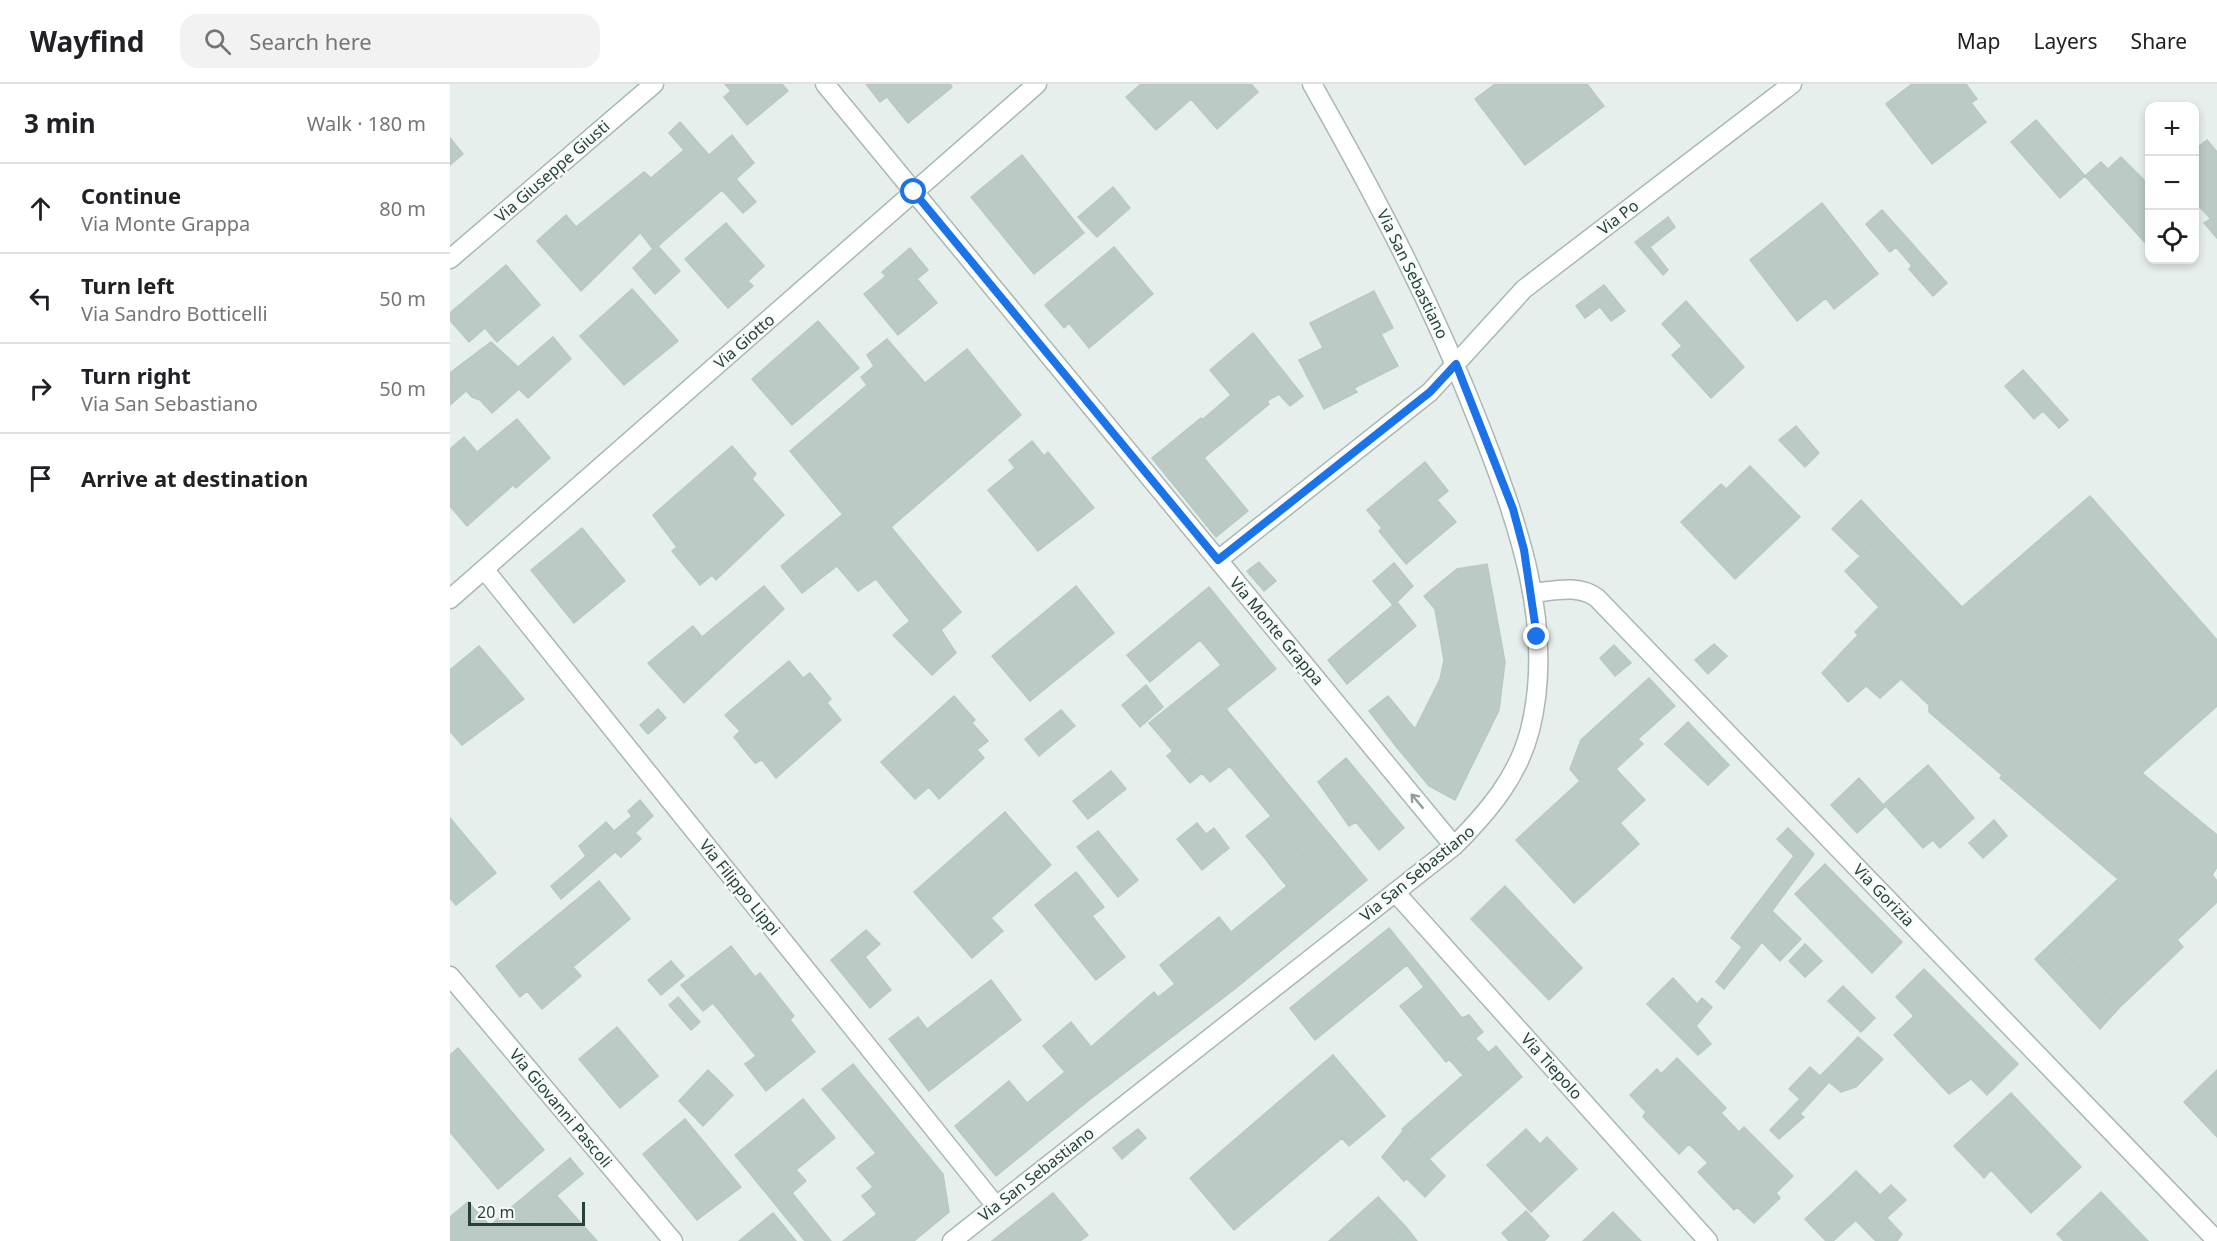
<!DOCTYPE html>
<meta charset="utf-8">
<style>
:root{--surface:#fff;--page:#f2f2f2;--text:#202124;--muted:#757577;--line:#e0e0e0}
body{margin:0;font-family:"Noto Sans",sans-serif;background:var(--page);color:var(--text)}
.controls{position:absolute;right:18px;top:18px;display:grid;overflow:hidden;border-radius:12px;box-shadow:0 3px 9px #0003}
.controls button{width:54px;height:54px;display:grid;place-items:center;padding:0;border:0;border-bottom:2px solid var(--line);background:var(--surface);color:var(--text);font:30px sans-serif}
.scale{position:absolute;left:18px;bottom:15px;width:117px;box-sizing:border-box;padding-left:6px;border:3px solid #24423a;border-top:0;font-size:16px;line-height:21px;white-space:nowrap;color:#24423a;-webkit-text-stroke:4px #f7fbf9;paint-order:stroke}
.stop{position:absolute;width:18px;height:18px;margin:-14px;border:4px solid #1a73e8;border-radius:50%;background:#fff}
.stop.end{background:#1a73e8;border-color:#fff;box-shadow:0 2px 6px #0008}
.list{margin:0;padding:0;list-style:none}
h2{display:flex;justify-content:space-between;align-items:center;height:78px;margin:0;padding:0 24px;font-size:26px}
h2 small{font-size:20px;font-weight:400;color:var(--muted)}
.list li{display:grid;grid-template-columns:39px 1fr auto;gap:18px;align-items:center;box-sizing:border-box;height:90px;padding:0 24px;border-top:2px solid var(--line)}
.list b{display:block;font-size:22px;white-space:nowrap}
.list p{margin:0;font-size:20px;white-space:nowrap;color:var(--muted)}
.list em{font-size:20px;font-style:normal;color:var(--muted)}
.icon{flex:none;width:33px;height:33px;fill:none;stroke:currentColor;stroke-width:2;stroke-linecap:round;stroke-linejoin:round}
.map{position:relative;flex:none;width:1767px;height:1157px;overflow:hidden}
header{display:flex;align-items:center;gap:36px;box-sizing:border-box;height:84px;padding:0 30px;background:var(--surface);border-bottom:2px solid var(--line)}
header strong{font-size:28px}
nav{display:flex;gap:33px;margin-inline-start:auto;font-size:21px}
.search{width:420px;height:54px;background:var(--page);display:flex;align-items:center;gap:15px;box-sizing:border-box;padding:0 21px;border-radius:18px;color:var(--muted);font-size:22px}
main{display:flex}
aside{flex:1;background:var(--surface)}
.map>svg:first-child{display:block}
.building{fill:#bbcac4;stroke:#b8c9c2;stroke-width:1.5}
.lines{fill:none;stroke-linecap:round;stroke-linejoin:round}
.minor-casing{stroke:#a8b8b2;stroke-width:21}
.minor{stroke:#fff;stroke-width:18}
.oneway{stroke:#92a09c}
.route{stroke:#1a73e8;stroke-width:8}
.labels{text-anchor:middle;dominant-baseline:central;stroke-width:5;stroke-linejoin:round;paint-order:stroke}
.street-label{font-size:16px;fill:#24423a;stroke:#f7fbf9}
</style>
<header>
<strong>Wayfind</strong>
<div class="search"><svg class="icon" aria-label="search" viewBox="0 0 24 24"><circle cx="10" cy="10" r="6"/><path d="M15 15l6 6"/></svg>Search here</div>
<nav><a>Map</a><a>Layers</a><a>Share</a></nav>
</header>
<main>
<aside>
<h2>3 min<small>Walk · 180 m</small></h2>
<ul class="list">
<li><svg class="icon" aria-label="ahead" viewBox="0 0 24 24"><path d="M12 20V5M6 11l6-6 6 6"/></svg><div><b>Continue</b><p>Via Monte Grappa</p></div><em>80 m</em></li>
<li><svg class="icon" aria-label="left" viewBox="0 0 24 24"><path d="M17 20v-9H6M10 6l-5 5 5 5"/></svg><div><b>Turn left</b><p>Via Sandro Botticelli</p></div><em>50 m</em></li>
<li><svg class="icon" aria-label="right" viewBox="0 0 24 24"><path d="M7 20v-9h11M14 6l5 5-5 5"/></svg><div><b>Turn right</b><p>Via San Sebastiano</p></div><em>50 m</em></li>
<li><svg class="icon" aria-label="arrive" viewBox="0 0 24 24"><path d="M6 21V4h12l-3 4 3 4H6"/></svg><div><b>Arrive at destination</b></div></li>
</ul>
</aside>
<div class="map">
<svg width="1767" height="1157" viewBox="0 0 1767 1157">
<rect width="100%" height="100%" fill="#e6efeb"/>
<path class="building" d="M 275,0 L 332,0 L 338,7 L 297,41 L 274,13 L 281,7 Z
M 416,0 L 500,0 L 502,3 L 458,39 L 437,13 L 430,18 Z
M 691,0 L 801,0 L 808,8 L 767,45 L 741,15 L 706,46 L 676,13 Z
M 1045,0 L 1137,0 L 1154,22 L 1075,81 L 1025,15 Z
M 1462,0 L 1516,0 L 1527,15 L 1521,19 L 1536,38 L 1482,80 L 1436,20 Z
M 1586,36 L 1635,92 L 1610,114 L 1561,58 Z
M 230,38 L 259,71 L 282,51 L 304,79 L 286,95 L 306,118 L 293,129 L 272,106 L 208,162 L 230,187 L 205,210 L 183,184 L 203,165 L 163,113 L 194,88 L 201,94 L 234,66 L 219,49 Z
M 0,54 L 13,70 L 0,81 Z
M 1757,56 L 1767,68 L 1767,154 L 1754,139 L 1761,135 L 1744,117 L 1744,66 Z
M 572,71 L 634,149 L 584,190 L 521,113 Z
M 1671,73 L 1700,102 L 1700,164 L 1635,92 L 1651,78 L 1658,85 Z
M 663,103 L 680,124 L 647,153 L 628,133 Z
M 163,113 L 191,148 L 131,207 L 87,157 L 116,131 L 126,143 Z
M 1372,119 L 1428,190 L 1384,225 L 1376,214 L 1347,237 L 1300,176 Z
M 1432,126 L 1457,154 L 1440,168 L 1416,140 Z
M 1218,133 L 1225,143 L 1200,163 L 1218,186 L 1213,191 L 1185,158 Z
M 276,139 L 314,182 L 298,197 L 303,202 L 278,224 L 235,175 Z
M 1457,154 L 1497,199 L 1483,212 L 1459,185 L 1462,182 L 1446,163 Z
M 664,163 L 703,210 L 639,264 L 619,239 L 614,244 L 595,221 Z
M 460,164 L 478,186 L 467,195 L 487,219 L 448,251 L 414,210 L 436,192 L 432,188 Z
M 56,181 L 90,221 L 47,258 L 35,244 L 19,258 L 0,236 L 0,229 Z
M 1154,201 L 1175,227 L 1161,237 L 1150,223 L 1135,234 L 1126,222 Z
M 182,205 L 228,257 L 174,301 L 130,252 Z
M 924,207 L 943,244 L 931,250 L 948,282 L 904,304 L 907,308 L 874,325 L 849,276 L 873,264 L 860,239 Z
M 1236,217 L 1294,283 L 1261,314 L 1222,271 L 1232,262 L 1212,240 Z
M 368,237 L 409,284 L 342,341 L 302,295 Z
M 803,249 L 853,312 L 840,322 L 829,310 L 817,317 L 819,320 L 772,359 L 752,336 L 781,311 L 760,286 Z
M 103,253 L 121,275 L 78,314 L 69,305 L 42,329 L 30,316 L 22,313 L 0,289 L 41,258 L 68,283 Z
M 437,255 L 475,299 L 517,265 L 571,331 L 419,462 L 340,367 L 417,301 L 411,293 L 424,282 L 417,271 Z
M 1573,286 L 1618,336 L 1609,344 L 1593,327 L 1584,335 L 1555,302 Z
M 0,289 L 16,307 L 0,321 Z
M 751,334 L 772,359 L 754,374 L 798,427 L 766,453 L 702,374 Z
M 67,335 L 100,374 L 66,404 L 63,401 L 17,442 L 0,422 L 0,365 L 14,353 L 27,368 Z
M 1346,342 L 1369,369 L 1355,383 L 1329,356 Z
M 582,357 L 594,372 L 598,368 L 644,424 L 588,467 L 538,406 L 565,384 L 559,376 Z
M 282,362 L 306,390 L 302,395 L 334,431 L 266,496 L 262,491 L 250,501 L 222,467 L 227,463 L 203,431 Z
M 975,378 L 998,407 L 987,416 L 1006,438 L 956,480 L 929,447 L 932,444 L 917,426 Z
M 1300,382 L 1350,433 L 1285,495 L 1231,438 L 1271,400 L 1276,405 Z
M 1640,412 L 1767,556 L 1767,622 L 1692,689 L 1767,751 L 1767,783 L 1762,791 L 1767,797 L 1767,818 L 1727,856 L 1733,863 L 1669,924 L 1604,857 L 1668,795 L 1550,694 L 1552,691 L 1479,628 L 1479,621 L 1451,595 L 1430,614 L 1416,602 L 1398,618 L 1372,589 L 1408,551 L 1405,548 L 1429,523 L 1395,487 L 1438,445 L 1512,523 Z
M 1411,416 L 1438,445 L 1410,472 L 1382,445 Z
M 393,430 L 419,462 L 441,443 L 511,528 L 491,546 L 506,569 L 482,591 L 443,551 L 460,537 L 426,495 L 408,507 L 387,482 L 352,509 L 331,482 Z
M 132,444 L 175,497 L 124,539 L 81,486 Z
M 809,478 L 826,497 L 814,507 L 797,487 Z
M 944,479 L 963,502 L 947,518 L 966,542 L 897,600 L 878,576 L 943,521 L 923,497 Z
M 1037,480 L 1055,578 L 1049,626 L 1005,716 L 979,702 L 945,661 L 965,645 L 990,595 L 994,576 L 985,525 L 974,512 L 1007,485 Z
M 314,502 L 334,525 L 234,619 L 198,579 L 243,542 L 252,553 Z
M 626,502 L 664,549 L 580,617 L 542,572 Z
M 759,503 L 826,585 L 776,625 L 917,796 L 786,904 L 638,1017 L 546,1092 L 505,1042 L 559,997 L 577,1019 L 615,988 L 593,962 L 621,938 L 641,963 L 704,908 L 708,913 L 725,900 L 710,881 L 769,833 L 781,848 L 837,802 L 830,794 L 855,774 L 837,753 L 813,772 L 796,752 L 821,732 L 772,673 L 752,689 L 729,661 L 722,666 L 699,639 L 771,581 L 750,556 L 700,598 L 677,571 Z
M 1264,560 L 1277,572 L 1258,590 L 1245,576 Z
M 1164,561 L 1181,579 L 1165,592 L 1150,574 Z
M 29,562 L 74,615 L 12,661 L 0,647 L 0,586 Z
M 339,577 L 353,594 L 360,589 L 381,615 L 377,619 L 391,636 L 326,694 L 312,676 L 305,679 L 284,653 L 290,647 L 275,631 Z
M 1199,594 L 1225,622 L 1188,655 L 1193,660 L 1166,685 L 1195,716 L 1170,739 L 1189,760 L 1124,819 L 1066,756 L 1130,697 L 1120,685 L 1131,656 Z
M 696,601 L 713,623 L 690,643 L 672,621 Z
M 504,612 L 525,636 L 522,639 L 538,657 L 527,666 L 534,674 L 489,715 L 479,703 L 465,715 L 431,678 Z
M 938,612 L 965,645 L 945,661 L 919,627 Z
M 208,625 L 216,634 L 198,650 L 190,641 Z
M 611,626 L 625,642 L 589,672 L 575,655 Z
M 1238,638 L 1279,681 L 1258,701 L 1215,660 Z
M 729,661 L 752,689 L 740,699 L 717,672 Z
M 772,673 L 780,682 L 760,698 L 752,689 Z
M 896,674 L 954,744 L 929,766 L 906,738 L 899,742 L 868,698 Z
M 1478,681 L 1524,734 L 1490,764 L 1483,756 L 1473,764 L 1434,720 Z
M 661,687 L 676,705 L 638,735 L 623,717 Z
M 1409,694 L 1435,723 L 1407,749 L 1381,721 Z
M 190,716 L 203,732 L 185,749 L 191,755 L 171,773 L 165,768 L 111,815 L 101,802 L 136,772 L 129,762 L 156,738 L 164,747 L 182,732 L 178,727 Z
M 555,728 L 601,781 L 541,834 L 553,847 L 522,874 L 464,808 Z
M 0,734 L 46,789 L 6,821 L 0,814 Z
M 1544,736 L 1557,752 L 1533,774 L 1519,759 Z
M 747,739 L 756,750 L 764,744 L 779,764 L 752,786 L 727,755 Z
M 1338,744 L 1364,770 L 1322,827 L 1351,855 L 1330,877 L 1312,858 L 1274,905 L 1266,898 L 1292,863 L 1281,854 L 1344,772 L 1327,755 Z
M 648,747 L 688,796 L 668,813 L 627,763 Z
M 837,753 L 855,774 L 830,794 L 813,772 Z
M 1375,780 L 1452,858 L 1422,889 L 1345,810 Z
M 626,788 L 654,823 L 642,832 L 675,873 L 646,896 L 585,821 Z
M 149,797 L 180,835 L 123,883 L 131,892 L 92,925 L 77,907 L 70,913 L 46,882 Z
M 1055,802 L 1132,884 L 1099,916 L 1021,835 Z
M 939,844 L 1012,934 L 1019,931 L 1033,948 L 996,978 L 950,922 L 974,903 L 957,881 L 865,956 L 840,924 Z
M 416,846 L 430,860 L 415,873 L 441,906 L 420,924 L 381,876 Z
M 1604,857 L 1669,924 L 1650,945 L 1585,875 Z
M 1355,860 L 1372,877 L 1355,893 L 1339,877 Z
M 281,862 L 305,893 L 310,889 L 344,932 L 340,936 L 365,968 L 316,1007 L 295,980 L 306,972 L 263,919 L 253,927 L 231,901 Z
M 221,877 L 234,892 L 211,911 L 198,896 Z
M 1474,885 L 1568,980 L 1537,1011 L 1521,995 L 1499,1010 L 1444,951 L 1464,932 L 1446,913 Z
M 1223,894 L 1247,920 L 1252,914 L 1262,923 L 1246,942 L 1261,960 L 1248,971 L 1197,920 Z
M 541,896 L 571,936 L 479,1007 L 439,955 L 468,933 L 477,945 Z
M 1393,902 L 1425,934 L 1411,948 L 1378,917 Z
M 228,913 L 250,938 L 241,946 L 219,921 Z
M 167,943 L 208,992 L 170,1024 L 129,975 Z
M 1408,953 L 1433,975 L 1406,1003 L 1382,980 Z
M 1025,954 L 1039,969 L 1013,991 L 999,975 Z
M 1046,962 L 1072,993 L 979,1075 L 952,1045 Z
M 8,964 L 94,1066 L 48,1105 L 0,1048 L 0,971 Z
M 883,971 L 935,1032 L 899,1062 L 892,1054 L 784,1146 L 740,1094 Z
M 1227,974 L 1276,1024 L 1271,1029 L 1289,1048 L 1294,1043 L 1343,1092 L 1326,1109 L 1330,1114 L 1304,1139 L 1287,1123 L 1284,1126 L 1248,1088 L 1258,1079 L 1239,1060 L 1229,1070 L 1193,1033 L 1196,1028 L 1180,1011 L 1207,985 L 1211,990 Z
M 403,980 L 493,1090 L 499,1128 L 464,1157 L 393,1157 L 427,1130 L 412,1112 L 423,1103 L 407,1084 L 426,1069 L 372,1005 Z
M 1382,980 L 1406,1003 L 1391,1008 L 1379,998 L 1350,1030 L 1354,1033 L 1329,1055 L 1320,1046 L 1350,1015 L 1339,1005 L 1360,983 L 1370,992 Z
M 258,986 L 283,1011 L 253,1042 L 229,1017 Z
M 1767,986 L 1767,1053 L 1734,1018 Z
M 1561,1009 L 1631,1083 L 1581,1129 L 1541,1086 L 1534,1094 L 1504,1062 Z
M 353,1015 L 385,1054 L 346,1086 L 356,1097 L 342,1109 L 381,1157 L 355,1157 L 285,1071 Z
M 235,1035 L 291,1103 L 247,1136 L 193,1070 Z
M 688,1045 L 696,1054 L 672,1075 L 663,1064 Z
M 1076,1045 L 1090,1060 L 1097,1053 L 1127,1085 L 1081,1128 L 1037,1081 Z
M 953,1047 L 995,1092 L 975,1113 L 956,1094 L 954,1097 L 932,1073 Z
M 120,1074 L 133,1090 L 63,1147 L 51,1132 Z
M 1406,1087 L 1430,1111 L 1441,1101 L 1456,1116 L 1419,1150 L 1381,1111 Z
M 1651,1108 L 1698,1157 L 1614,1157 L 1607,1150 Z
M 603,1109 L 638,1151 L 630,1157 L 542,1157 Z
M 106,1111 L 147,1157 L 0,1157 L 0,1133 L 18,1118 L 40,1142 L 51,1132 L 63,1147 Z
M 1381,1111 L 1406,1136 L 1383,1157 L 1376,1157 L 1355,1135 Z
M 928,1113 L 956,1143 L 940,1157 L 879,1157 Z
M 1076,1127 L 1099,1152 L 1094,1157 L 1059,1157 L 1052,1149 Z
M 1163,1128 L 1191,1157 L 1133,1157 Z
M 323,1129 L 346,1157 L 289,1157 Z
M 1437,1134 L 1452,1150 L 1447,1157 L 1426,1157 L 1419,1150 Z
M 956,1143 L 967,1157 L 940,1157 Z"/>
<g class="lines">
<defs>
<path id="minor" d="M 375,0 L 1004,762
M 0,175 L 204,0
M 768,476 L 980,308 L 1074,205 L 1342,0
M 34,485 L 546,1122
M 1082,509 C 1104,507 1128,500 1147,514 L 1767,1157
M 0,515 L 587,0
M 945,808 L 1258,1157
M 0,892 L 223,1157
M 502,1157 L 1004,762 C 1038,728 1068,693 1080,646 C 1106,542 1067,437 1030,342 C 983,221 926,113 862,0"/>
</defs>
<use href="#minor" class="minor-casing"/>
<use href="#minor" class="minor"/>
</g>
<defs><path id="oneway-shaft" d="M-6 0H5M1.5-3L5.5 0L1.5 3" fill="none" stroke-width="1.6" stroke-linecap="round" stroke-linejoin="round" transform="scale(1.5)"/></defs>
<use class="oneway" href="#oneway-shaft" transform="translate(967 717) rotate(-130)"/>
<g class="lines">
<path class="route" d="M 464,108 L 768,476 L 980,308 L 1006,280 L 1063,425 L 1074,466 L 1087,553"/>
</g>
<g class="labels">
<g class="street-label">
<text transform="translate(102 87) rotate(-41)">Via Giuseppe Giusti</text>
<text transform="translate(1168 133) rotate(-37)">Via Po</text>
<text transform="translate(963 190) rotate(64)">Via San Sebastiano</text>
<text transform="translate(294 257) rotate(-41)">Via Giotto</text>
<text transform="translate(827 547) rotate(50)">Via Monte Grappa</text>
<text transform="translate(967 789) rotate(-39)">Via San Sebastiano</text>
<text transform="translate(290 803) rotate(51)">Via Filippo Lippi</text>
<text transform="translate(1434 811) rotate(46)">Via Gorizia</text>
<text transform="translate(1102 982) rotate(48)">Via Tiepolo</text>
<text transform="translate(111 1024) rotate(50)">Via Giovanni Pascoli</text>
<text transform="translate(586 1090) rotate(-38)">Via San Sebastiano</text>
</g>
</g>
</svg>
<div class="controls">
<button>+</button>
<button>−</button>
<button><svg class="icon" aria-label="locate" viewBox="0 0 24 24"><circle cx="12" cy="12" r="6"/><path d="M12 2v4M12 18v4M2 12h4M18 12h4"/></svg></button>
</div>
<div class="scale">20 m</div>
<div class="stop" style="left:464px;top:108px"></div>
<div class="stop end" style="left:1087px;top:553px"></div>
</div>
</main>
